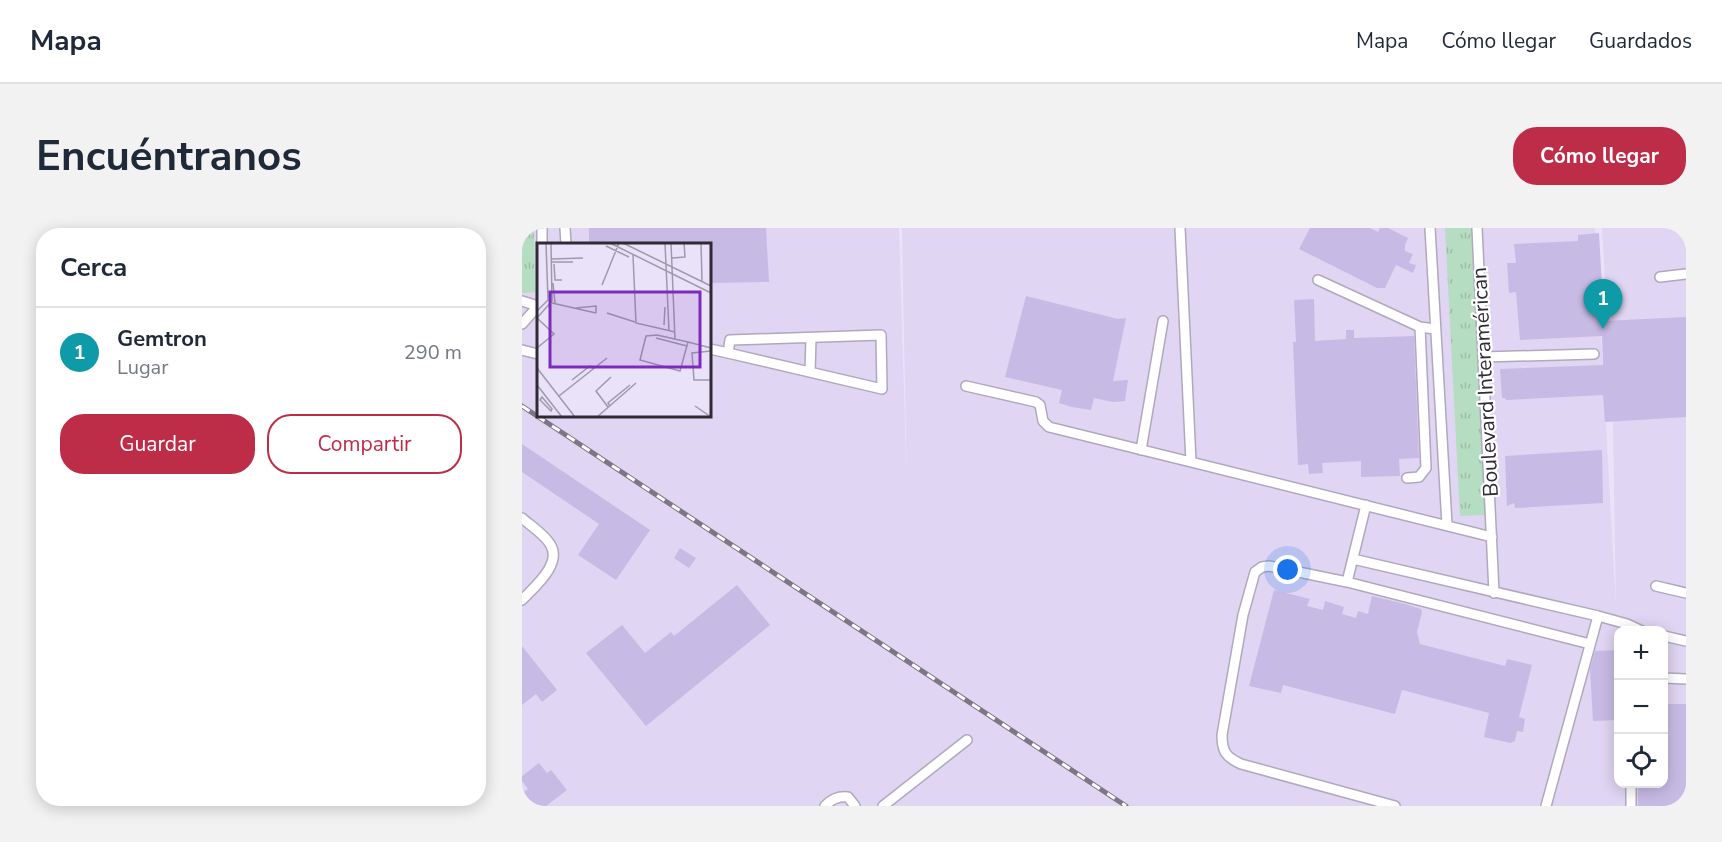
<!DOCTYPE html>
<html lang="es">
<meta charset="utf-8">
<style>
:root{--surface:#fff;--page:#f2f2f3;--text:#1f2937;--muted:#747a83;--line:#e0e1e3;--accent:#be2d48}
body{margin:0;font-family:"Nunito Sans",sans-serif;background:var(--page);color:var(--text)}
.controls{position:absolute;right:18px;bottom:18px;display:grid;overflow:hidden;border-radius:12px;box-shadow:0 3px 15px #0003}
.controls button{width:54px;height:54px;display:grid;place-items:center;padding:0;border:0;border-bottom:2px solid var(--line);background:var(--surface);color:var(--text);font:30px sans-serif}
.you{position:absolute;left:766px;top:342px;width:21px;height:21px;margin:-15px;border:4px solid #fff;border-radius:50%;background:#1a73e8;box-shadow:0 0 0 9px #1a73e833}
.badge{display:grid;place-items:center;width:39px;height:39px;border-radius:50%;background:var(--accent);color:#fff;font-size:20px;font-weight:700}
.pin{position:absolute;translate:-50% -50px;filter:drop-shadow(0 2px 3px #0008)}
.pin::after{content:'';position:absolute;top:32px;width:21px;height:18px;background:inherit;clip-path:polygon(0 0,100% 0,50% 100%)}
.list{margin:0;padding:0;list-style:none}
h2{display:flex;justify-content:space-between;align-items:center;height:78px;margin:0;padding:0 24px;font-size:26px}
h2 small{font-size:20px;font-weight:400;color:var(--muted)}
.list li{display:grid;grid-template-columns:39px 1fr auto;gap:18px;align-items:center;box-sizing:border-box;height:90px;padding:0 24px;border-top:2px solid var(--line)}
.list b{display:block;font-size:22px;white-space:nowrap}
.list p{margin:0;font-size:20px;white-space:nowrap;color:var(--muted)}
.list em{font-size:20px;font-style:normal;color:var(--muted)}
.actions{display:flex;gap:12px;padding:18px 24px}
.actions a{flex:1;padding:14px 0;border:2px solid var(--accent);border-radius:24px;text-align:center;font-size:21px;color:var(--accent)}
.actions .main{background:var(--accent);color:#fff}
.icon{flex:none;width:33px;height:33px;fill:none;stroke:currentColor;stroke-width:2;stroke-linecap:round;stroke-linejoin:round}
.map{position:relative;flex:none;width:1164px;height:578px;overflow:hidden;border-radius:24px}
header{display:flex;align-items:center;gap:36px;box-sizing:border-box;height:84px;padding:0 30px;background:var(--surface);border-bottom:2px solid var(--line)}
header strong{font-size:28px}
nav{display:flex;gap:33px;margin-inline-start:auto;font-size:21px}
.intro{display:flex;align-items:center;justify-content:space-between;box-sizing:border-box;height:144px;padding:0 36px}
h1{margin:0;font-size:42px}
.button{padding:15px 27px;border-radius:24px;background:var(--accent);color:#fff;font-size:21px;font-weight:700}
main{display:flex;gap:36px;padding:0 36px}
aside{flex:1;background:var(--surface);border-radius:24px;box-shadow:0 3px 15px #0003}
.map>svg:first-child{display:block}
.built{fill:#e0d5f2;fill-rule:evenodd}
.grass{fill:url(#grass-tufts)}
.building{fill:#c7bbe5}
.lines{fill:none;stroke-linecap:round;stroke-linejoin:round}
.minor-casing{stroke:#b0a8bd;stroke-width:12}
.minor{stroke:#fff;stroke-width:9}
.rail-casing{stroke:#7c7785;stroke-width:5}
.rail{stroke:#fff;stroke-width:3;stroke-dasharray:9;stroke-linecap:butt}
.labels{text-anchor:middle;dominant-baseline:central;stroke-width:4.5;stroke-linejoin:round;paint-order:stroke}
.street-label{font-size:21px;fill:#2e2b34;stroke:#fff}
.inset-road{fill:none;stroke:#9f99aa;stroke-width:1.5}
.view{fill:#7b2cbf;fill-opacity:0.15;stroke:#7b2cbf;stroke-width:3}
.inset-edge{fill:none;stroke:#2e2b34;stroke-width:3}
</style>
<header>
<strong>Mapa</strong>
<nav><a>Mapa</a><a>Cómo llegar</a><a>Guardados</a></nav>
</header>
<div class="intro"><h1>Encuéntranos</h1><a class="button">Cómo llegar</a></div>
<main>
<aside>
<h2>Cerca<small></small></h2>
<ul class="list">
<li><span class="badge" style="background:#0f9aa8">1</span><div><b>Gemtron</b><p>Lugar</p></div><em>290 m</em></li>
</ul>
<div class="actions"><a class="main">Guardar</a><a>Compartir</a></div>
</aside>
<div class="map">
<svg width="1164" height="578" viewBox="0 0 1164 578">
<defs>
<pattern id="grass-tufts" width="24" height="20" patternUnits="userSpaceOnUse" patternTransform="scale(1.5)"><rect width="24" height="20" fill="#b5ddc2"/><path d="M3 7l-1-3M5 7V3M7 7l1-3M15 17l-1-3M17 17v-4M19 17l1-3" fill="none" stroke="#9cbea7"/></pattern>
</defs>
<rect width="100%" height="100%" fill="#eae2f8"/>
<path class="built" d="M 0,0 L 377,0 L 385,263 L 380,0 L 1073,0 L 1094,379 L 1091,193 L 1080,0 L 1164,0 L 1164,578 L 0,578 ZM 16,16 L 188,16 L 188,188 L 16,188 ZM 1096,403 L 1142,403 L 1142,556 L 1096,556 Z"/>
<path class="grass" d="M 0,0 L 12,0 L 13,64 L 0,65 Z
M 923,0 L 950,0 L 964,287 L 938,288 Z"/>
<path class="building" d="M 67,0 L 244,0 L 247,54 L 188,55 L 188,16 L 67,16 Z
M 788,0 L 848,0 L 856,4 L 858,0 L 866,0 L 886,10 L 883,17 L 883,23 L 891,26 L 887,35 L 894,37 L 891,45 L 874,37 L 863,60 L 855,60 L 777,21 Z
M 1077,5 L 1082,93 L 1164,89 L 1164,189 L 1083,194 L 1081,167 L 984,172 L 983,170 L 980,170 L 978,141 L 1081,137 L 1080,108 L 998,112 L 994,64 L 987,65 L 985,35 L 994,35 L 992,16 L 1056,13 L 1056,7 Z
M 504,68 L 596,91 L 604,90 L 591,153 L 606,152 L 603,173 L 591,174 L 572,170 L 569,182 L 550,179 L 537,175 L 540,162 L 483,149 Z
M 792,71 L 793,113 L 824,111 L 824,102 L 832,102 L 832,110 L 892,108 L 897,230 L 877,231 L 878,248 L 839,249 L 839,233 L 800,235 L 801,245 L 787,246 L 786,236 L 776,237 L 771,114 L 774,114 L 772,72 Z
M 0,216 L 128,302 L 94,352 L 56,327 L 77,296 L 0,244 Z
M 1080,222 L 1081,275 L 993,280 L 992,275 L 985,278 L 983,228 Z
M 158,320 L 174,330 L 167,340 L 152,330 Z
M 215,357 L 248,397 L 124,498 L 64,425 L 100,397 L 123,425 L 149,404 L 152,408 Z
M 752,362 L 788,371 L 785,378 L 801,382 L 803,373 L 822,379 L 820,386 L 834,390 L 836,383 L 846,386 L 850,368 L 883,376 L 899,381 L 900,384 L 895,404 L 898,416 L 983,438 L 985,431 L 1010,437 L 997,489 L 1003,491 L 1001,504 L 995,503 L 993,513 L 988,515 L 962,509 L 967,485 L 880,462 L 873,486 L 761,457 L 759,465 L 727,458 Z
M 0,418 L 35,462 L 20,474 L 14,466 L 0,477 Z
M 1096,422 L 1096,492 L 1071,493 L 1068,441 L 1073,423 Z
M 1142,476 L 1164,476 L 1164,578 L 1116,578 L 1116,555 L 1142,555 Z
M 17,535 L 25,545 L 29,542 L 45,562 L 24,578 L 0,578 L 0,565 L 6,561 L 0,553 L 0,548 Z"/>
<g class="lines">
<defs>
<path id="minor" d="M 43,0 L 44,16
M 658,0 L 669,234 L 970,309
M 908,0 L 925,297
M 955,0 L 972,365
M 20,16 L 20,0
M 1138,49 L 1164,46
M 796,52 L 898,99 L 913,101
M 0,73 L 16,78 L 0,96
M 188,121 L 206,125 L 360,161 L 359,107 L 208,112 L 206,125
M 0,122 L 16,126
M 961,129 L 1072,126
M 288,144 L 289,110
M 444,158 L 514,174 L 518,177 L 521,193 L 527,199 L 669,234
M 619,222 L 641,93
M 885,250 L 897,249 L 904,240 L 898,99
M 844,277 L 825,354 L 747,338 L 740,339 L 733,344 L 721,387 L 700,507 C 700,524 704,529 719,536 L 873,578
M 0,290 C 9,298 22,306 28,316 C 41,336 12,359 0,372
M 831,331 L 1076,388 L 1105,396 L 1120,403
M 825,354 L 1068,416
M 1134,358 L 1164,365
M 1142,408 L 1164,413
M 1142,450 L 1164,451
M 1109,556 L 1109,578
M 303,578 C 310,571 316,568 326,569 L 333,578
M 361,578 L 445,512
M 1024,578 L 1076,388"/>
</defs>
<use href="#minor" class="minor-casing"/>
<use href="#minor" class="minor"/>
<defs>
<path id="rail" d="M 0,178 L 604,578"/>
</defs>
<use href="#rail" class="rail-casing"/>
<use href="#rail" class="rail"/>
</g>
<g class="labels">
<g class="street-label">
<text transform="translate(963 154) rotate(-93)">Boulevard Interamérican</text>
</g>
</g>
<g transform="translate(15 15)">
<rect width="174" height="174" fill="#eae2f8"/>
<path class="inset-road" d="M 73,0 L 174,50M 86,0 L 174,43M 128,0 L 132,88M 134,0 L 138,96M 164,0 L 165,38M 69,3 L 92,14M 96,12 L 99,80 L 138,89M 135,15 L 148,14 L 147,0M 15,16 L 46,15M 14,19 L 36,19M 17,21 L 18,37 L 25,37M 16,40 L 18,60M 65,42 L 82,0M 15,60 L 59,70M 39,65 L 59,63 L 59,70M 0,68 L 11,57 L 9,0M 70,70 L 98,79M 0,75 L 15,58 L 14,0M 0,75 L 17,91 L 0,105M 127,82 L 128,64M 119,95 L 150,103M 151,99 L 143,128 L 103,117 L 109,93 L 120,92 L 151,99 L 174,105M 174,108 L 155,110 L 157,137 L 174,137M 0,125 L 38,174M 35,137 L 53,123 L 57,126M 0,142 L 25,174M 22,153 L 70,115M 5,154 L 15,166 L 14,168 L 3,157 ZM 73,163 L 71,160 L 93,142M 158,163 L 174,174M 71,164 L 59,148 L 74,134M 60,174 L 99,140"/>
<path class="view" d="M 13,49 L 163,49 L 163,124 L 13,124 Z"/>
<rect width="174" height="174" class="inset-edge"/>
</g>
</svg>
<div class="controls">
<button>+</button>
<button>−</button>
<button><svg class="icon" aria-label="locate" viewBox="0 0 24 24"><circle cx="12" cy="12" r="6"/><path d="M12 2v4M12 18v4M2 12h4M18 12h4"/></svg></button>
</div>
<div class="you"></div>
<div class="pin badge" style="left:1081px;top:101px;background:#0f9aa8">1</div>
</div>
</main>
